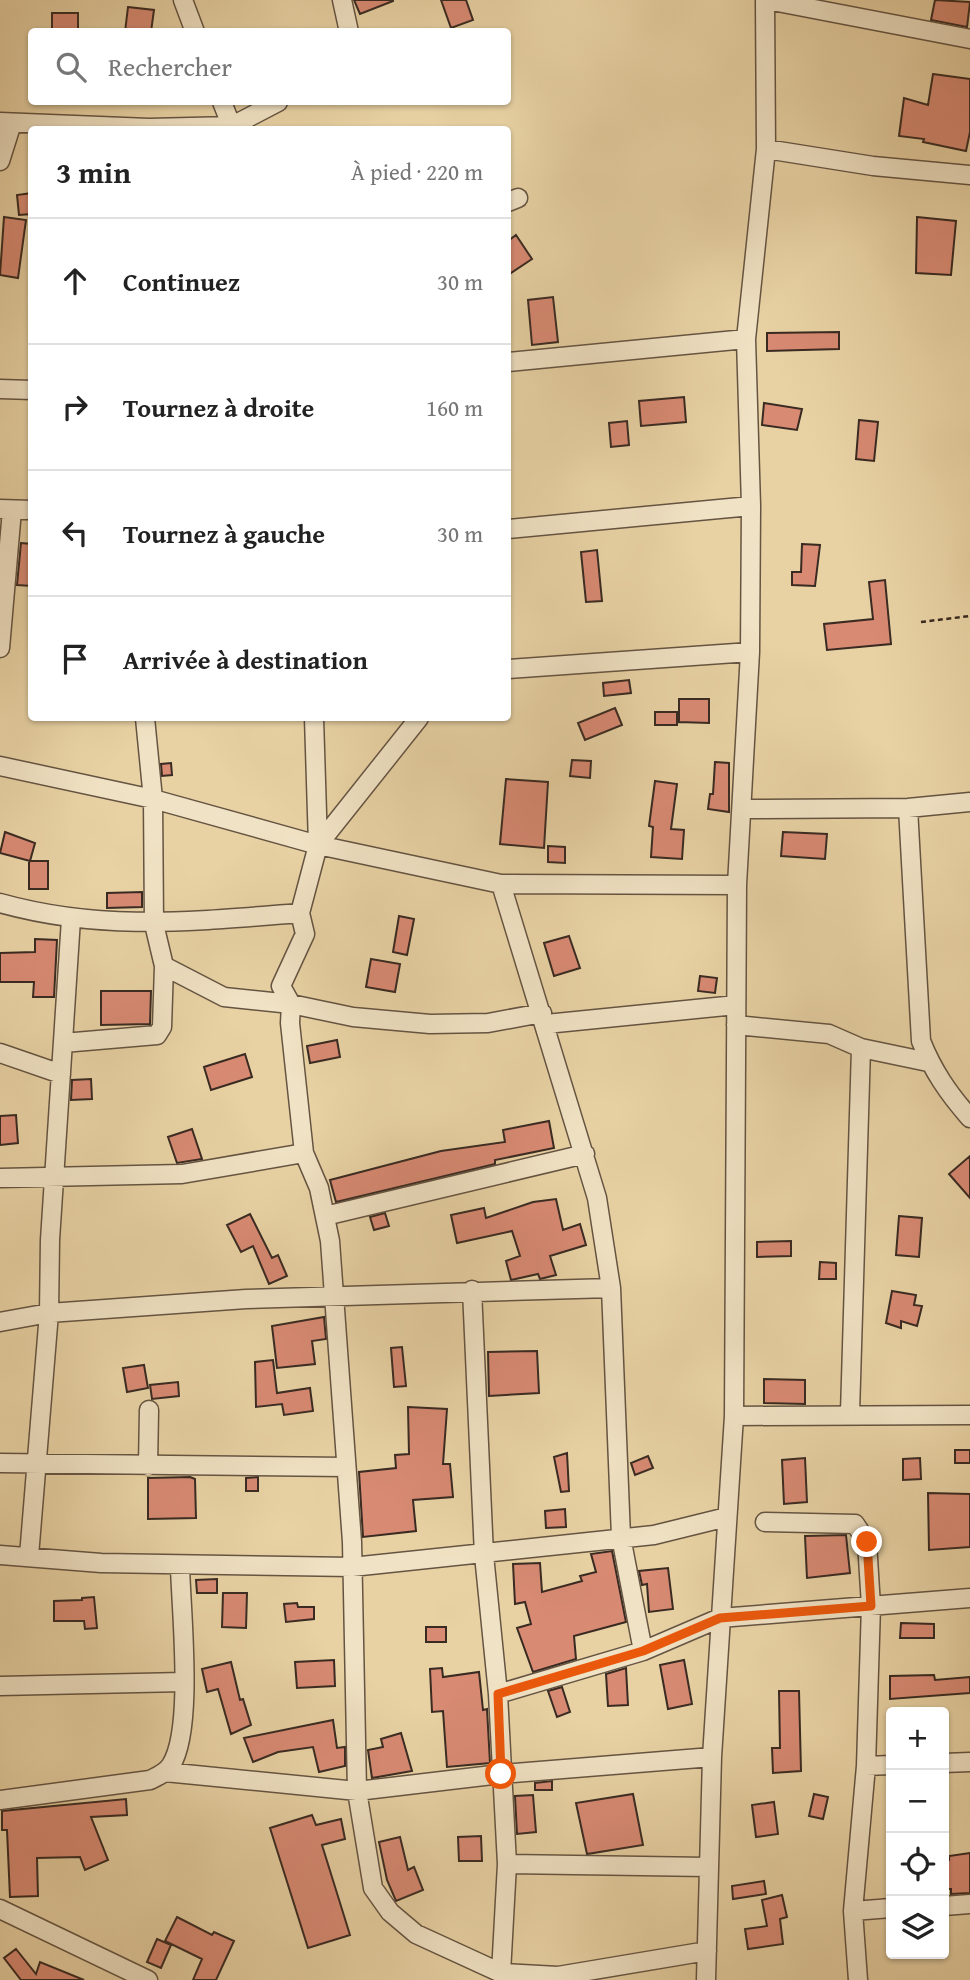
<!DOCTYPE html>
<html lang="fr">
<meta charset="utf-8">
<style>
:root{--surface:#fff;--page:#f2f2f2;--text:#222;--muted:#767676;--line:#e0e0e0}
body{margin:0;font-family:"Gentium Book Plus",serif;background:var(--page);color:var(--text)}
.controls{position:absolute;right:21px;bottom:21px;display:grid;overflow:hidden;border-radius:7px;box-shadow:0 2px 5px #0004}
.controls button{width:63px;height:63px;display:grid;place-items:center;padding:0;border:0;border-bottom:2px solid var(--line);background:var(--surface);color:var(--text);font:35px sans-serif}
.stop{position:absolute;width:21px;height:21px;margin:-16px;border:5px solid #ea580c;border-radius:50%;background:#fff}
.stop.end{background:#ea580c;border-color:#fff;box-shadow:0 2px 7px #0008}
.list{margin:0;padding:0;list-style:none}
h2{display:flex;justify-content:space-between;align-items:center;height:91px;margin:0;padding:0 28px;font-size:30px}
h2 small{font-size:23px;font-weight:400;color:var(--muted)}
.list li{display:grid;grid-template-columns:46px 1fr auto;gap:21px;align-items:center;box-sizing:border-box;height:126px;padding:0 28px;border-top:2px solid var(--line)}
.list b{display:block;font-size:26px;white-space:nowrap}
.list em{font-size:23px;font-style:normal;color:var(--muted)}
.icon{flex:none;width:38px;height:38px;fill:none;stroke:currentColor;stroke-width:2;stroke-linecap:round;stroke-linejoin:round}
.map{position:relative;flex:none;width:970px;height:1980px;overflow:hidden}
.search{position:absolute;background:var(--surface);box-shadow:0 2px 5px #0004;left:28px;top:28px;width:483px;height:77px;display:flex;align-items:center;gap:18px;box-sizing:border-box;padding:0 24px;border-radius:7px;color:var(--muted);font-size:26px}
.panel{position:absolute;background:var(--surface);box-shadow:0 2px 5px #0004;left:28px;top:126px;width:483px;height:595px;border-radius:7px}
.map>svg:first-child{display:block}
.building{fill:#d88a73;stroke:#392a22;stroke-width:2}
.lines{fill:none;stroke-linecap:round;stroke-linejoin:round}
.minor-casing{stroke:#655442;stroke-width:21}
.path{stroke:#392a22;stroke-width:2.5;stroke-dasharray:5 3.5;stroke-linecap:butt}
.minor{stroke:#f0e2c4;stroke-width:18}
.route{stroke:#ea580c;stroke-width:9}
</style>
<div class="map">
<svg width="970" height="1980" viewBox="0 0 970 1980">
<rect width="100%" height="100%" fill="#e8d2a4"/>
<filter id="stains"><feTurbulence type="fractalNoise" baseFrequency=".00286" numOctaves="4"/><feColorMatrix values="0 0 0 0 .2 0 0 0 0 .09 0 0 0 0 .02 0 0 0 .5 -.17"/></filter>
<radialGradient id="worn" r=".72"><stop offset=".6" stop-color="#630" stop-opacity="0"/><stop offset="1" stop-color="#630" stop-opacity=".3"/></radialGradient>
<path class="building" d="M 354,0 L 393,0 L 393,1 L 360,14 Z
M 441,0 L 466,0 L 473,20 L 451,28 Z
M 935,0 L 970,2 L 967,27 L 931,20 Z
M 128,7 L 154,10 L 151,32 L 125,32 Z
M 52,13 L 78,13 L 78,29 L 52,30 Z
M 933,74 L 970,79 L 970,132 L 966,151 L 923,142 L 924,139 L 899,136 L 904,98 L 928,105 Z
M 32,193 L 32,214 L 19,215 L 17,195 Z
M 4,217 L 26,220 L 18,278 L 0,275 Z
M 917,217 L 956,221 L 951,275 L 916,273 Z
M 516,235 L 532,259 L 508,275 L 508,241 Z
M 553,297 L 558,342 L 532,345 L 528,300 Z
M 839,332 L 839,349 L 767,351 L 767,333 Z
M 684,397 L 686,422 L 641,426 L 639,401 Z
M 764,403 L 802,409 L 797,430 L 762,425 Z
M 859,420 L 878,422 L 874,461 L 856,459 Z
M 627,421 L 629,445 L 611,447 L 609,423 Z
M 21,543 L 32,544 L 32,586 L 17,585 Z
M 802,544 L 820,545 L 815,586 L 792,585 L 792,572 L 801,572 Z
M 597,550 L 602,601 L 586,602 L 581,552 Z
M 885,580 L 891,644 L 827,650 L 824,624 L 873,619 L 869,582 Z
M 629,680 L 631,693 L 604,696 L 603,683 Z
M 679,699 L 709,699 L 709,723 L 679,722 Z
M 615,708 L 622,725 L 585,740 L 578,723 Z
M 655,712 L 677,712 L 677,725 L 655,725 Z
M 572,760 L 591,761 L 590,778 L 570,776 Z
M 715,762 L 729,763 L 729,812 L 708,809 L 710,794 L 713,794 Z
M 171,763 L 172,775 L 162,776 L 161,764 Z
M 506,779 L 548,782 L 544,848 L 500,844 Z
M 655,781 L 677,784 L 671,829 L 684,830 L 682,859 L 651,857 L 653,827 L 649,826 Z
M 5,832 L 35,843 L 30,861 L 0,853 Z
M 783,832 L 827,834 L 825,859 L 781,856 Z
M 548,846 L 565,847 L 565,863 L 548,862 Z
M 29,861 L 48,861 L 48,889 L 29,889 Z
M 142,892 L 142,907 L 107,908 L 107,893 Z
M 399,916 L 414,919 L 407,955 L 393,952 Z
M 569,936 L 580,968 L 554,976 L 544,943 Z
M 35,939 L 57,940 L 54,997 L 33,997 L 34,982 L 0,982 L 0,953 L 35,952 Z
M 371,959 L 400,964 L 395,992 L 366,987 Z
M 700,976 L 717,978 L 715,993 L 698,991 Z
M 101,991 L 151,991 L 150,1024 L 101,1025 Z
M 337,1040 L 340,1057 L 310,1063 L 307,1046 Z
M 245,1054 L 252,1077 L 211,1090 L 204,1067 Z
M 91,1079 L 92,1099 L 71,1100 L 72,1080 Z
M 16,1115 L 18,1143 L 0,1145 L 0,1116 Z
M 549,1121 L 554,1148 L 495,1160 L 495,1164 L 336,1202 L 330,1180 L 441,1151 L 505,1142 L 503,1130 Z
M 192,1129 L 202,1159 L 177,1163 L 168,1137 Z
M 970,1156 L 970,1198 L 949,1174 Z
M 556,1199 L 563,1230 L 580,1224 L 586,1245 L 550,1256 L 556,1275 L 540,1279 L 538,1274 L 511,1280 L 506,1261 L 520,1256 L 512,1231 L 457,1243 L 451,1215 L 484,1208 L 486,1218 L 533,1202 Z
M 385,1213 L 389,1226 L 374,1230 L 370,1217 Z
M 250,1214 L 272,1258 L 278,1255 L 287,1276 L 269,1284 L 253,1246 L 241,1252 L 227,1225 Z
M 899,1216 L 922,1218 L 919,1257 L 896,1255 Z
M 791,1241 L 791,1256 L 757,1257 L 757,1242 Z
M 820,1262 L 836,1263 L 836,1279 L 819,1279 Z
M 892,1291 L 916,1295 L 914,1305 L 922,1306 L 917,1326 L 901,1321 L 901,1328 L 886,1323 Z
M 324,1317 L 326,1339 L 312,1341 L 315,1364 L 277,1368 L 272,1326 Z
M 402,1347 L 406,1386 L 394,1387 L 391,1348 Z
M 537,1351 L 539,1393 L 489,1396 L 488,1352 Z
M 273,1360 L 277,1393 L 310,1388 L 313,1411 L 284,1415 L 282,1404 L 256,1407 L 255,1362 Z
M 144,1365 L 148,1388 L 127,1392 L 123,1368 Z
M 764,1379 L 805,1380 L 805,1404 L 764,1403 Z
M 178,1382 L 179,1396 L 152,1399 L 150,1385 Z
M 408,1407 L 447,1409 L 443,1464 L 450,1464 L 453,1497 L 413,1500 L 416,1531 L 363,1537 L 359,1472 L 396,1468 L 395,1455 L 409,1454 Z
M 955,1450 L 970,1450 L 970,1463 L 955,1463 Z
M 567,1453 L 569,1491 L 561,1492 L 554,1457 Z
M 648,1456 L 653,1468 L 635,1475 L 631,1463 Z
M 805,1458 L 807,1502 L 784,1504 L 782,1460 Z
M 920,1458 L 921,1479 L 903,1480 L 903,1459 Z
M 190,1477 L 195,1479 L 196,1518 L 148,1519 L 148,1478 Z
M 258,1477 L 258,1491 L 246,1491 L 246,1478 Z
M 928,1493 L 970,1494 L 970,1547 L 929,1550 Z
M 565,1509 L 566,1527 L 546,1528 L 545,1511 Z
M 846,1535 L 850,1573 L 807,1578 L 805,1536 Z
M 612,1551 L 626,1622 L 574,1636 L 576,1659 L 533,1672 L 517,1628 L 531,1624 L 525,1602 L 515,1604 L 513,1564 L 540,1563 L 542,1592 L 582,1581 L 580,1576 L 596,1572 L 591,1554 Z
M 668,1568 L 673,1609 L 649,1612 L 647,1584 L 642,1585 L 639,1571 Z
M 217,1579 L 217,1593 L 197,1593 L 196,1580 Z
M 223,1593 L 247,1593 L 246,1628 L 222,1627 Z
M 94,1597 L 97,1628 L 85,1629 L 84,1621 L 54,1621 L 54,1601 L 82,1600 L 82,1598 Z
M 297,1603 L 298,1607 L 314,1607 L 314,1619 L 286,1622 L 284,1604 Z
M 901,1623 L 934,1624 L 934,1638 L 900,1638 Z
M 426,1627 L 446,1627 L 446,1642 L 426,1642 Z
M 334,1660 L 335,1686 L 297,1688 L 295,1662 Z
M 684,1660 L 692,1704 L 668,1709 L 660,1665 Z
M 231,1662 L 240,1700 L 243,1699 L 251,1725 L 231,1734 L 218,1689 L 207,1692 L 202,1669 Z
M 442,1668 L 443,1677 L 479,1672 L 483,1710 L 487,1709 L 490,1763 L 447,1767 L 443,1711 L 432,1712 L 430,1669 Z
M 626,1668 L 628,1705 L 608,1706 L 606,1674 Z
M 934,1675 L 935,1680 L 970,1677 L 970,1693 L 890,1699 L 890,1676 Z
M 562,1687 L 570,1712 L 557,1717 L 548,1691 Z
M 779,1691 L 799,1691 L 801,1771 L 773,1773 L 772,1748 L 780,1748 Z
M 333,1720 L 337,1748 L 345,1747 L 345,1766 L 319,1772 L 313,1747 L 278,1752 L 253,1762 L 244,1738 Z
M 401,1733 L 412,1771 L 372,1778 L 368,1750 L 383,1747 L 381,1739 Z
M 552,1781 L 552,1790 L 535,1790 L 535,1783 Z
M 633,1794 L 643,1845 L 587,1854 L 576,1803 Z
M 814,1794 L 828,1797 L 823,1819 L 809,1816 Z
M 533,1795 L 536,1832 L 517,1834 L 515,1796 Z
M 126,1799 L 127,1815 L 91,1817 L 108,1860 L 85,1870 L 80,1857 L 37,1858 L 38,1896 L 10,1897 L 7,1830 L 2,1830 L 2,1811 Z
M 774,1802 L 778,1834 L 756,1837 L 752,1805 Z
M 312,1815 L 316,1825 L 341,1819 L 345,1839 L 322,1845 L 350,1935 L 308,1948 L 270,1828 Z
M 481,1836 L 482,1861 L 459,1861 L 458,1837 Z
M 400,1837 L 408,1870 L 414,1867 L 423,1890 L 396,1901 L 387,1880 L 379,1842 Z
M 970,1853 L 970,1893 L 951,1894 L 951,1889 L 944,1889 L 944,1861 L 949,1860 L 949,1856 Z
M 764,1881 L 766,1894 L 733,1899 L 732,1886 Z
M 782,1895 L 787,1917 L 780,1919 L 783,1944 L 748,1949 L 745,1929 L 767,1926 L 762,1900 Z
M 177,1917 L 212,1935 L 214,1932 L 234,1941 L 216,1980 L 193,1980 L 202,1959 L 165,1941 Z
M 157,1939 L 171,1945 L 161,1968 L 147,1962 Z
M 16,1949 L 36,1974 L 40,1962 L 84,1980 L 21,1980 L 4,1958 Z"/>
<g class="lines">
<defs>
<path id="minor" d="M 183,0 L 195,32
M 342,0 L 349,32
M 767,0 L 970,39
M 222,102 L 233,130
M 0,122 L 149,128 L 232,126 L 278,102
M 766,149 L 873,166 L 970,175
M 0,161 L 12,123
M 508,202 L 518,198
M 508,362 L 746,339
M 0,389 L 32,390
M 0,509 L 32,510
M 508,529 L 751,506
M 0,648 L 12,510
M 508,669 L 750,652
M 314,718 L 318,845
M 0,766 L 153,799 L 318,845 L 300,913 L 305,934 L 281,986 L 291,1004 L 290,1023 L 304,1153 L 319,1188 L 330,1241 L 352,1542 L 357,1791 L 373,1888 L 390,1912 L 416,1934 L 501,1973 L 558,1976 L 707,1951
M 908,808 L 921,1041 C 933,1071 948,1093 970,1118
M 744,809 L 908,808 L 970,802
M 318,845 L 501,884 L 737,885
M 318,845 L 419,718
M 501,884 L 597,1198 L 611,1288 L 621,1537 L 643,1651
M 0,903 C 104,932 195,921 300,913
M 164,966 L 224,997 L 291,1004 L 353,1017 L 430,1024 L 488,1023 L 542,1013
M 546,1024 L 736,1005
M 736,1025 L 829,1034 L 861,1048 L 928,1062
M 63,1043 L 157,1035 L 162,1027 L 164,966 L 154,924 L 153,799 L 145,718
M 0,1053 L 61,1074
M 0,1178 L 182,1174 L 304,1153
M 325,1216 L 585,1154
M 472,1290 L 484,1555 L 498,1694 L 507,1864 L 501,1973
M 0,1322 L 49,1313 L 246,1299 L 611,1288
M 850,1413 L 861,1048
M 734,1416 L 970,1415
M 0,1463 L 346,1467
M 148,1466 L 149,1410
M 765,1522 L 855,1524 L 867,1542 L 871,1606 L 866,1766 L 853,1911 L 858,1980
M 0,1555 L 101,1563 L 352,1567 L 654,1535 L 727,1517
M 29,1556 L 49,1313 L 50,1240 L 71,919
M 0,1686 L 183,1682
M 498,1694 L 643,1651 L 720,1618 L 970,1598
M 944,1763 L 970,1762
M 866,1766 L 891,1765
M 165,1772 L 357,1791 L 501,1774 L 712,1757
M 0,1800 L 150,1780 C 158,1776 166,1773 171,1765 C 194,1729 181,1611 180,1566
M 507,1864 L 708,1867
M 944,1906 L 970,1904
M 0,1909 L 148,1980
M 853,1911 L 891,1908
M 706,1980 L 712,1757 L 734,1416 L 737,885 L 750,652 L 751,506 L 746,339 L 766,149 L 765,0"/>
</defs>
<use href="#minor" class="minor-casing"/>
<path class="path" d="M 921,622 L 970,616"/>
<use href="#minor" class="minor"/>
</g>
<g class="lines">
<path class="route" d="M 501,1774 L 498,1694 L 643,1651 L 720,1618 L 871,1606 L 867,1542"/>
</g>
<rect width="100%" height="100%" filter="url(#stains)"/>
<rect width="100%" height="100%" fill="url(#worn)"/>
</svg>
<div class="controls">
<button>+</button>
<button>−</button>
<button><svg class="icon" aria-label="locate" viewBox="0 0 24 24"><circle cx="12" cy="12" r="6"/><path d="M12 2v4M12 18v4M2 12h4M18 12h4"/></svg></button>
<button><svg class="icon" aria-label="layers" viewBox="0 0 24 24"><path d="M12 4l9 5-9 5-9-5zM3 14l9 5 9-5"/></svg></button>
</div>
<div class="stop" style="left:501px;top:1774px"></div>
<div class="stop end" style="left:867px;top:1542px"></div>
<div class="search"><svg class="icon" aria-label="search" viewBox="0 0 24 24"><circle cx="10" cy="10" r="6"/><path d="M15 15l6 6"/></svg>Rechercher</div>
<section class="panel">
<h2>3 min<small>À pied · 220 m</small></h2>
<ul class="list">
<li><svg class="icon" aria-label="ahead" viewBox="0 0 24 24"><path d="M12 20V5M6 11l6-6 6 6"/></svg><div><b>Continuez</b></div><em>30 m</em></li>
<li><svg class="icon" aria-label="right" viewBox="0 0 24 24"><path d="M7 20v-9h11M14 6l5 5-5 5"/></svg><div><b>Tournez à droite</b></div><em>160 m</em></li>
<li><svg class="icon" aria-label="left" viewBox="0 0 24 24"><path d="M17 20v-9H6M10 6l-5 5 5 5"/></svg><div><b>Tournez à gauche</b></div><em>30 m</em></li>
<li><svg class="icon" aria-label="arrive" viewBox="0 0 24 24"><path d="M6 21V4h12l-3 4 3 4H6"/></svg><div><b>Arrivée à destination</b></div></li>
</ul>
</section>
</div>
